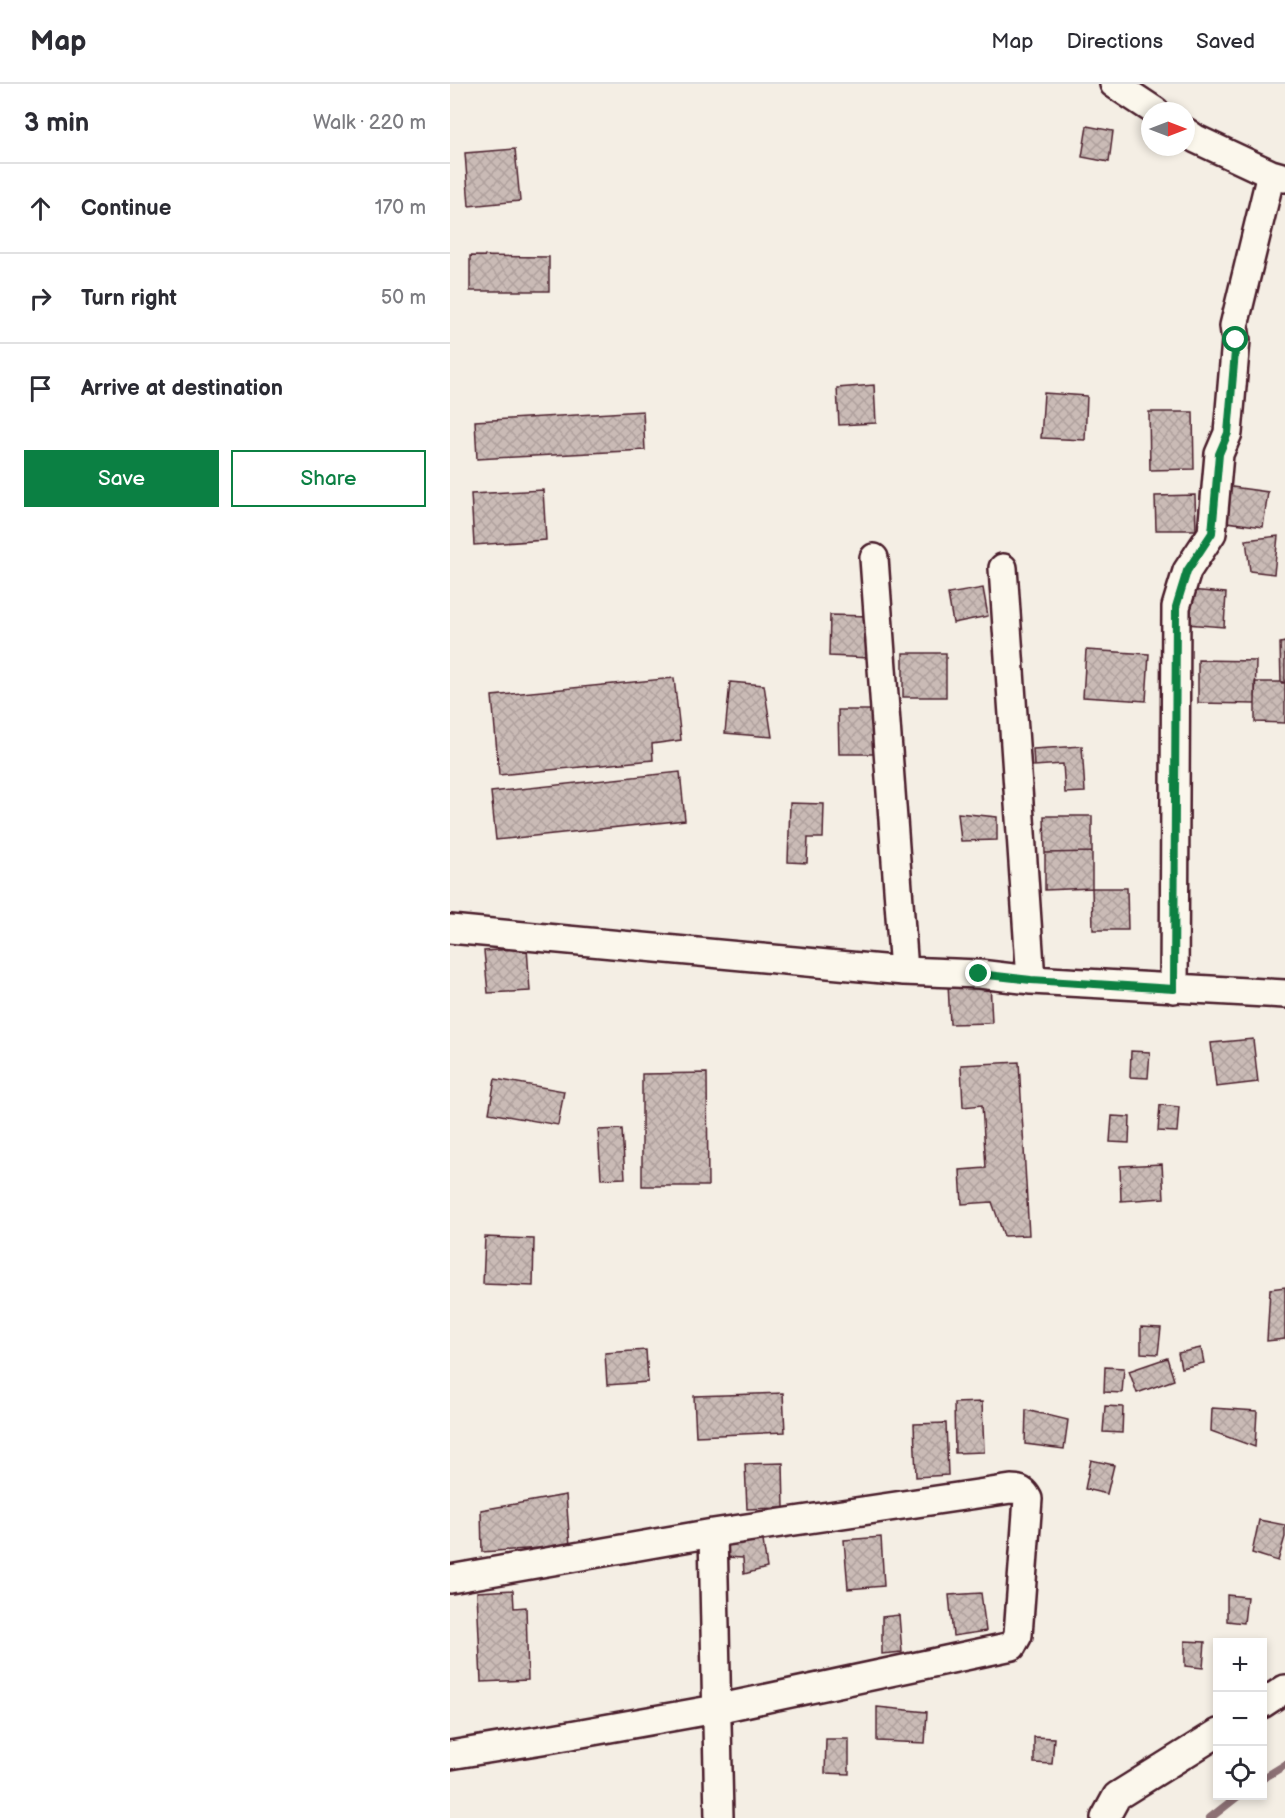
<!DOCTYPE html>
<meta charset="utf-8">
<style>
:root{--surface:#fff;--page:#f7f7f7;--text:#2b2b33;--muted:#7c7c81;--line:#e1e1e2;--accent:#0b8043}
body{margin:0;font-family:"Balsamiq Sans",sans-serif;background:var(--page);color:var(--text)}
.controls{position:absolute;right:18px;bottom:18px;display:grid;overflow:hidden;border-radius:0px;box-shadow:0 3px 9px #0003}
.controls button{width:54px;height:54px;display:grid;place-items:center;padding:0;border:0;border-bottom:2px solid var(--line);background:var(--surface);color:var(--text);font:30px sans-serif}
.compass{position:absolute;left:691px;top:18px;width:54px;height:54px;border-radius:50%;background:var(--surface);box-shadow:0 3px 9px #0003;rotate:90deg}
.stop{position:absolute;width:18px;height:18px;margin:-14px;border:4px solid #0b8043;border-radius:50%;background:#fff}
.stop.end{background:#0b8043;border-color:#fff;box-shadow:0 2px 6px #0008}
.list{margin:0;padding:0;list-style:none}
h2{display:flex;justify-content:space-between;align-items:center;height:78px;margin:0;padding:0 24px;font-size:26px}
h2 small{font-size:20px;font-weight:400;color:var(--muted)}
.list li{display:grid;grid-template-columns:39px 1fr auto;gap:18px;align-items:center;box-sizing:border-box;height:90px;padding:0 24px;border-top:2px solid var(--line)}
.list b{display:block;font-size:22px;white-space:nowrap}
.list em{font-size:20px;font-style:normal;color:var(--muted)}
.actions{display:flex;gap:12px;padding:18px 24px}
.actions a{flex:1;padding:14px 0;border:2px solid var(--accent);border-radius:0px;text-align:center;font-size:21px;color:var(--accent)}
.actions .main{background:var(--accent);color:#fff}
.icon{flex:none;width:33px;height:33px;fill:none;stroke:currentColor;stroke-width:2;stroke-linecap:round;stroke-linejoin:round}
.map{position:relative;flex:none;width:835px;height:1734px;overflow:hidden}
header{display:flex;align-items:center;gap:36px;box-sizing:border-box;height:84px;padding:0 30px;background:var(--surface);border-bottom:2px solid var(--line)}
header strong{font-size:28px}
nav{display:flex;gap:33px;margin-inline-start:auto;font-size:21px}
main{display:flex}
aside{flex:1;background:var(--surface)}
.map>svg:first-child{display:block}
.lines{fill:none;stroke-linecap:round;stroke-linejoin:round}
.stream{stroke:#8d7174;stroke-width:8}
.building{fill:url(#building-cross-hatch);stroke:#4a1f2b;stroke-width:1.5}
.minor-casing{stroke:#4a1f2b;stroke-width:32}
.minor{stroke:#fbf7ec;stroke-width:27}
.route{stroke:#0b8043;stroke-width:8}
</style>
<header>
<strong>Map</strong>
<nav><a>Map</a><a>Directions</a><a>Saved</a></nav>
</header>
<main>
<aside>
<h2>3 min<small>Walk · 220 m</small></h2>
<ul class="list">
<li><svg class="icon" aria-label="ahead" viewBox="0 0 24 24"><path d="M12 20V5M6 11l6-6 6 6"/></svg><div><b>Continue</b></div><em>170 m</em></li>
<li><svg class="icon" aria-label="right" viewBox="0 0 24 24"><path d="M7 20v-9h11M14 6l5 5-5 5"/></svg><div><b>Turn right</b></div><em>50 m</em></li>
<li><svg class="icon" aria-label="arrive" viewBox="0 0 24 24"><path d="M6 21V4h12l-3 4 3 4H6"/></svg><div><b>Arrive at destination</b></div></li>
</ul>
<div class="actions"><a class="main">Save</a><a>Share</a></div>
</aside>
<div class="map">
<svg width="835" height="1734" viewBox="0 0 835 1734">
<defs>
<pattern id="building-cross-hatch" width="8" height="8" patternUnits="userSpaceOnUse" patternTransform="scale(1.5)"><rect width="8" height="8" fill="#cabbb6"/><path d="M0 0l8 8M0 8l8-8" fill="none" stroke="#afa09d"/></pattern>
</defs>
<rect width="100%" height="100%" fill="#f4eee4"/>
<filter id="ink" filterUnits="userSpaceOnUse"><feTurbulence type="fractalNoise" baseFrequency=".0167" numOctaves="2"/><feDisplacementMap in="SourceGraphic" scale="12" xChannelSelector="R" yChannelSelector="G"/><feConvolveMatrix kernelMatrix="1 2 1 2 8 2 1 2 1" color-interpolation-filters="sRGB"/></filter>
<g filter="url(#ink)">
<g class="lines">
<path class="stream" d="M 812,1695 L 835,1681
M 760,1734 L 788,1712"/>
</g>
<path class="building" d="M 637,42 L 663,47 L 659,78 L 632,73 Z
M 65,65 L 70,117 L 19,122 L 15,69 Z
M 20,172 L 99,173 L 99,207 L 20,207 Z
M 424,301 L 426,339 L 389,341 L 387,304 Z
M 594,309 L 637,312 L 635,356 L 591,354 Z
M 193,327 L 195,366 L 27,375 L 25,337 Z
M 699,328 L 743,328 L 744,385 L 700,386 Z
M 775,402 L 818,408 L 813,443 L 770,437 Z
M 93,406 L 96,456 L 24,461 L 21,410 Z
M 745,411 L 746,446 L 706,446 L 705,412 Z
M 828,452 L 824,490 L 800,487 L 796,456 Z
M 533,504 L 538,532 L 503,539 L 498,510 Z
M 738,506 L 776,509 L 774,543 L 736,540 Z
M 380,531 L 420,532 L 419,574 L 379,572 Z
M 835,558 L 835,599 L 831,599 L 830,559 Z
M 636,566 L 699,570 L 696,617 L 633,613 Z
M 453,569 L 496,569 L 496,613 L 453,613 Z
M 748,576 L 806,577 L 805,620 L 748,619 Z
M 224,594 L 231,656 L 202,660 L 203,676 L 49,691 L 42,612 Z
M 280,598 L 314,601 L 322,653 L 275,649 Z
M 805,598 L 835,598 L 835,639 L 805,638 Z
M 388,626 L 429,626 L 429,670 L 389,670 Z
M 632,662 L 635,708 L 615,709 L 613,680 L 584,682 L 583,665 Z
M 230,688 L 235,736 L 46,756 L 41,708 Z
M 340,719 L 374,720 L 373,754 L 358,754 L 357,779 L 338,778 Z
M 508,729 L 547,733 L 547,756 L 511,757 Z
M 594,732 L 642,732 L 642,768 L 595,769 Z
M 642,768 L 642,804 L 595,806 L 595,769 Z
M 642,804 L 677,804 L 678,846 L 643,846 Z
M 77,864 L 80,907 L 38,909 L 34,867 Z
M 540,897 L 542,939 L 500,940 L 498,899 Z
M 803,955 L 808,998 L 766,1003 L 761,959 Z
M 681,967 L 700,968 L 698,994 L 680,993 Z
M 569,978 L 579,1151 L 554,1152 L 542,1118 L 512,1120 L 510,1086 L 536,1084 L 532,1021 L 513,1023 L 511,981 Z
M 257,989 L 258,1102 L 192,1102 L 192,990 Z
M 45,995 L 114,1007 L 108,1041 L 39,1029 Z
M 710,1021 L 729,1023 L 727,1048 L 708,1047 Z
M 662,1032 L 680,1033 L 679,1059 L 660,1058 Z
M 172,1045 L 175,1094 L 151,1095 L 148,1046 Z
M 712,1080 L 714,1114 L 671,1117 L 670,1082 Z
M 35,1153 L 84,1155 L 83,1202 L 33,1200 Z
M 835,1203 L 835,1255 L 817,1257 L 820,1205 Z
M 691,1243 L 711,1244 L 708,1270 L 691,1269 Z
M 751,1264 L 754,1279 L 731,1284 L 728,1269 Z
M 196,1266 L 198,1298 L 157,1301 L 155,1269 Z
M 717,1274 L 724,1296 L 687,1309 L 679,1287 Z
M 655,1283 L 674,1284 L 672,1309 L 654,1308 Z
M 333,1309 L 335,1348 L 246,1352 L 244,1312 Z
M 532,1318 L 534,1368 L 505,1369 L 504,1319 Z
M 655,1322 L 673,1323 L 672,1349 L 653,1348 Z
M 762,1324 L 807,1327 L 805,1363 L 761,1347 Z
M 576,1326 L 618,1336 L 614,1365 L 575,1360 Z
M 496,1339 L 498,1391 L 466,1393 L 464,1340 Z
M 641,1376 L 664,1381 L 657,1410 L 635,1405 Z
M 333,1379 L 334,1424 L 297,1425 L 295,1380 Z
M 116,1411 L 120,1462 L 32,1468 L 31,1426 Z
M 809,1436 L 835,1441 L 835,1453 L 828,1477 L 802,1469 Z
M 312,1450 L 317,1484 L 294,1490 L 293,1474 L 275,1473 L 271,1455 Z
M 431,1453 L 434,1502 L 398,1505 L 394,1456 Z
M 63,1506 L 64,1524 L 76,1523 L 78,1596 L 31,1598 L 27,1508 Z
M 531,1509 L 536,1547 L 503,1552 L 499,1511 Z
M 777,1511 L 797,1513 L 794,1539 L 777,1537 Z
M 449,1531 L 452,1568 L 432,1570 L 432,1533 Z
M 735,1557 L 755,1558 L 753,1584 L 735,1582 Z
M 427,1623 L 477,1628 L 475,1659 L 427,1657 Z
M 584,1653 L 604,1654 L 602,1680 L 584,1679 Z
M 376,1655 L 399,1655 L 399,1690 L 375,1689 Z"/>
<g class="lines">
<defs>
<path id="minor" d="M 664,0 L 705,27
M 736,48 L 746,55 L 821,90 L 835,94
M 424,474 L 454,887
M 553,484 L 581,896
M 0,845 L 454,887 L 529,890 L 581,896 L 835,910
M 724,905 L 726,523 L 737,487 L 762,449 L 769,370 L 778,349 L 786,256 L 784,242 L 821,90
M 263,1449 L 269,1734
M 0,1495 L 263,1449 L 561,1405 C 570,1405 574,1407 578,1415 L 568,1551 L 562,1562 L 266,1625 L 98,1655 L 0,1671
M 812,1620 L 835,1605
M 655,1734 L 667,1712 L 768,1649"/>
</defs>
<use href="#minor" class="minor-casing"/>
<use href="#minor" class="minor"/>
</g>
</g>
<g class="lines" filter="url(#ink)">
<path class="route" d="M 529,890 L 581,896 L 724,905 L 726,523 L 737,487 L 762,449 L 769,370 L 778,349 L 786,256"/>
</g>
</svg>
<div class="controls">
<button>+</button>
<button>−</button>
<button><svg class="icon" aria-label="locate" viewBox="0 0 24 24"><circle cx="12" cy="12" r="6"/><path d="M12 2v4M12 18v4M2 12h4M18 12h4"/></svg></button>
</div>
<svg class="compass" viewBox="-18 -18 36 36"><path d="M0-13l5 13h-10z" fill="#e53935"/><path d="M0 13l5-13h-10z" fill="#7c7c81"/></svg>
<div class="stop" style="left:786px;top:256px"></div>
<div class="stop end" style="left:529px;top:890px"></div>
</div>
</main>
